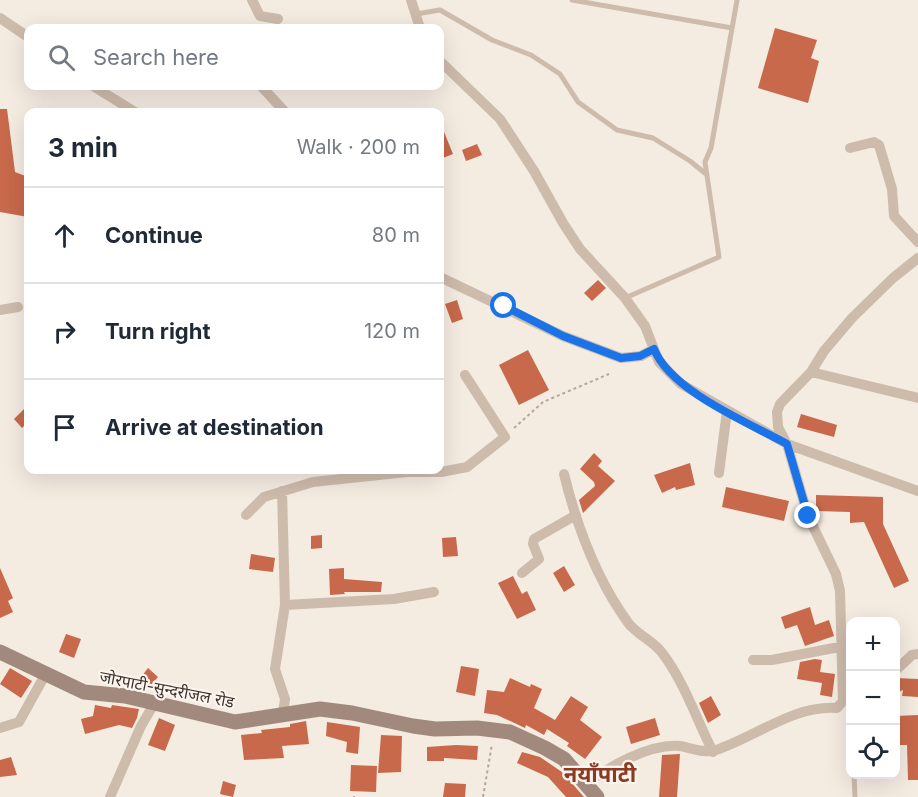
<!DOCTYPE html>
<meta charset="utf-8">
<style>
:root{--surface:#fff;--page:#f2f2f3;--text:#1f2937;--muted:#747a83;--line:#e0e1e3}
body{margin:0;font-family:Inter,"Noto Sans Devanagari",sans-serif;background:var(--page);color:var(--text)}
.controls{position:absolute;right:18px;bottom:18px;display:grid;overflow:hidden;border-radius:12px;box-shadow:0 6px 24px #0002}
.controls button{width:54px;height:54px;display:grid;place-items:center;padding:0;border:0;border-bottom:2px solid var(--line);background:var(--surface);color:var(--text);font:30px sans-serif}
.stop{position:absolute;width:18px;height:18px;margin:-14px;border:4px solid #1a73e8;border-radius:50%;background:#fff}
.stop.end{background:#1a73e8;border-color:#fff;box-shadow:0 2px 6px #0008}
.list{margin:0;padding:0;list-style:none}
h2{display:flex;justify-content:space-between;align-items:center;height:78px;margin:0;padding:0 24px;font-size:26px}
h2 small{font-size:20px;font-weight:400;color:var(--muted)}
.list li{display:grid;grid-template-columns:39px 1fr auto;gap:18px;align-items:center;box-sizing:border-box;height:96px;padding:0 24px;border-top:2px solid var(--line)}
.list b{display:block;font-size:22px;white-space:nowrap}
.list em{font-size:20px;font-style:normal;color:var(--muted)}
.icon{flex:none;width:33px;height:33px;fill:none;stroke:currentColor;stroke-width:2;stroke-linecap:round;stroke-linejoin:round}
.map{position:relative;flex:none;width:918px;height:797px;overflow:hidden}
.search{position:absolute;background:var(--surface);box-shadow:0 6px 24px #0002;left:24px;top:24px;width:420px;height:66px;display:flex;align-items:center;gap:15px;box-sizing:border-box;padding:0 21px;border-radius:12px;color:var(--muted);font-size:22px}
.panel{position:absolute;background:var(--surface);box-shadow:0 6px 24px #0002;left:24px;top:108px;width:420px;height:366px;border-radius:12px}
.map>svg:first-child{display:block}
.building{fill:#c8694b}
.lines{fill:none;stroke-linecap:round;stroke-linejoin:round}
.path{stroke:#b9a596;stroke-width:2;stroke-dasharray:3 3;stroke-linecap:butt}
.service{stroke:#cdbbac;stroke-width:5}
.minor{stroke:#cdbbac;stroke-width:10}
.secondary{stroke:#a18a7d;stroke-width:15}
.route{stroke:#1a73e8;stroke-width:8}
.labels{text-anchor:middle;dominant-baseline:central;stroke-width:4.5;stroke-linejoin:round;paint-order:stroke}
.street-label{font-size:16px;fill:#3b302b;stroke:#fbf5ee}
.district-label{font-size:22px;font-weight:bold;fill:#8c3b22;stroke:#fbf5ee}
</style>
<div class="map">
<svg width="918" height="797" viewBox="0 0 918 797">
<rect width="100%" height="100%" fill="#f4ebe1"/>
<path class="building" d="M 775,28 L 817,40 L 811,58 L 819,61 L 808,103 L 758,88 Z
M 0,109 L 7,109 L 15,172 L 28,177 L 28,196 L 26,201 L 28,204 L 28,217 L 0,212 Z
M 440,122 L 453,154 L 443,158 L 440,150 Z
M 477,144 L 482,155 L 466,161 L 462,150 Z
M 598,280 L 606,288 L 592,301 L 584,293 Z
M 457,300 L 463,319 L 452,323 L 445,304 Z
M 528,350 L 549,390 L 519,405 L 499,365 Z
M 28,405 L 28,422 L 22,428 L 14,419 Z
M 801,414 L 837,425 L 834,437 L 797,427 Z
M 594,453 L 602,461 L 598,466 L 615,481 L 583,513 L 579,500 L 595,486 L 594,482 L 580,469 Z
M 690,463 L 695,485 L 676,490 L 675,487 L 662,493 L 654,475 Z
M 726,487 L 789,501 L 784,521 L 722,507 Z
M 816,495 L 883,497 L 883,524 L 909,581 L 894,588 L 864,522 L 850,523 L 850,512 L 816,511 Z
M 322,535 L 322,548 L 311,549 L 311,536 Z
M 456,537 L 458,556 L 443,557 L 442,538 Z
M 251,554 L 275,558 L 273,572 L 249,569 Z
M 564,566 L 575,585 L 564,592 L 553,573 Z
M 0,568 L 13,598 L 8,601 L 13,612 L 0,618 Z
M 344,568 L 344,579 L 382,582 L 381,592 L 344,592 L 345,594 L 330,595 L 329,569 Z
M 513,576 L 522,594 L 527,591 L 536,610 L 517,619 L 498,583 Z
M 810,607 L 815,625 L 829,620 L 834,636 L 805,646 L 797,625 L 785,629 L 781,617 Z
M 66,634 L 81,639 L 74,658 L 59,652 Z
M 815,659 L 822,660 L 820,672 L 835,674 L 832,697 L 820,695 L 822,683 L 797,679 L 800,662 Z
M 461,666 L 479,669 L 475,696 L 456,692 Z
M 10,668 L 32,681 L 21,698 L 0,684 Z
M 148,668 L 158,677 L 151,685 L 141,677 Z
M 510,678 L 530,687 L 531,684 L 542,689 L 534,708 L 555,720 L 571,696 L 588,707 L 580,720 L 602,737 L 585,759 L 567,746 L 569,743 L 547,729 L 544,735 L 526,725 L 525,728 L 497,715 L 484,713 L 487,690 L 504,692 Z
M 896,678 L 918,679 L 918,697 L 902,696 L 903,690 L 896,693 Z
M 711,696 L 721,715 L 708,723 L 699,703 Z
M 95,705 L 111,708 L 112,705 L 139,709 L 137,718 L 132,728 L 119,725 L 85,734 L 81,719 L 93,716 Z
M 918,715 L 918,780 L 908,780 L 907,745 L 896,745 L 896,716 Z
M 159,718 L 175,725 L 165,751 L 148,745 Z
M 655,718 L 660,735 L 631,744 L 626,727 Z
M 306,721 L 309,744 L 282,746 L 284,758 L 244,760 L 241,735 L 262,733 L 261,730 L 290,727 L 290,724 Z
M 327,722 L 360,727 L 358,754 L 346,752 L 347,742 L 326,736 Z
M 381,735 L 402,736 L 401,772 L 378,773 Z
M 456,745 L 478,746 L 477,760 L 444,758 L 444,761 L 427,761 L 427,747 Z
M 522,752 L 540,757 L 562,772 L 584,797 L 566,797 L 548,777 L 517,763 Z
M 680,754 L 677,797 L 659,797 L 662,755 Z
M 11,757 L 17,775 L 0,777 L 0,760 Z
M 351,765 L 377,766 L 376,792 L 350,791 Z
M 223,781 L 236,785 L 233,797 L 220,794 Z
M 445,783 L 466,784 L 465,797 L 443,797 Z"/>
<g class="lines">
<path class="path" d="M 514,428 L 543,402 L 609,374
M 354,797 L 354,796
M 483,797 L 492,744"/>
<path class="service" d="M 572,0 L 732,28
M 416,14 L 440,10 L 492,40 L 531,55 L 560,74 L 578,102 L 617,130 L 653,138 L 690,161 L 706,174
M 625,298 L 719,257 L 705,162 L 711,148 L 737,0
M 854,774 L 855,797"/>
<path class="minor" d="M 252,0 L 260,16 L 278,19
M 411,0 L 420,28
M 0,18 L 28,37
M 440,61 L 500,119 L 534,171 L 563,223 L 580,249 L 625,298 L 645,326 L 659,362 L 681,384 L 787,444 L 918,491
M 93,86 L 135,112
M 261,86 L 285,112
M 850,148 L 874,142 L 879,145 L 892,189 L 894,216 L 918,242
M 440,277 L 563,336 L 621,358 L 641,356 L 654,349
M 0,310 L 18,307
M 811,372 L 918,398
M 719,473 L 727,411
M 564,474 C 577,527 596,579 629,624 C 639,636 654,641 663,654 C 684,682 697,720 713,752
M 282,491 L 285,605 L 275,669 L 285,699 L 283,713
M 246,515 L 264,497 L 313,482 L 407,472 L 441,472 L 467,467 L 505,437 L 465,375
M 522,573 L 539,559 L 533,544 L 534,539 L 576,515
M 285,605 L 394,599 L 434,592
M 753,660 L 772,660 L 844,646
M 896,670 L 912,655 L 918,654
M 0,728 L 19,722 L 45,675
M 587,783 C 609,767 650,743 680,746 C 691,748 705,754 716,750 C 756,737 793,705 837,708 L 843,701 L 840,591 L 836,574 L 808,516 L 787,444 L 778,427 L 777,412 L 780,404 L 811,372 L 824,351 L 852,318 L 893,278 L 918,258
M 110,797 L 141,726 L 154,704"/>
<path class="secondary" d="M 0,652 L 84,692 L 125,696 L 235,722 L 320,709 L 352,713 L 413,726 L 435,729 L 477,728 L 510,732 L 545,748 L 564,759 L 597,797"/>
</g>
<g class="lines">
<path class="route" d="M 504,306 L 563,336 L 621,358 L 640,356 L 654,349 C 671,391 747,422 787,444 L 808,516"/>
</g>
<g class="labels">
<g class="street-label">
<text transform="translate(167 689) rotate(11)">जोरपाटी-सुन्दरीजल रोड</text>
</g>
<g class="district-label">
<text x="600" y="774">नयाँपाटी</text>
</g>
</g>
</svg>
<div class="controls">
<button>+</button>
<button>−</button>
<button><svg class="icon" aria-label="locate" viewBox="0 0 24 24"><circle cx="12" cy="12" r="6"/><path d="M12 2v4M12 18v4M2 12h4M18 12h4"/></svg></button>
</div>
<div class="stop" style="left:504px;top:306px"></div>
<div class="stop end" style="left:808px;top:516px"></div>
<div class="search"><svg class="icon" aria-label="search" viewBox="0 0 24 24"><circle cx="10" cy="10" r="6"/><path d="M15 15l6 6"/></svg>Search here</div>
<section class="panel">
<h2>3 min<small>Walk · 200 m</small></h2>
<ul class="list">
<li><svg class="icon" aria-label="ahead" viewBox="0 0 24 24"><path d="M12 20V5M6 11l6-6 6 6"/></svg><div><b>Continue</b></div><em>80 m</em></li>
<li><svg class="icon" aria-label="right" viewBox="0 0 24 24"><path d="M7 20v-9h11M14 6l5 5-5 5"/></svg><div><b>Turn right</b></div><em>120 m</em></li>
<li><svg class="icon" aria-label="arrive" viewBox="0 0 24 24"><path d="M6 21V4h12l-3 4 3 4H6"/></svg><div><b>Arrive at destination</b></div></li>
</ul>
</section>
</div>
